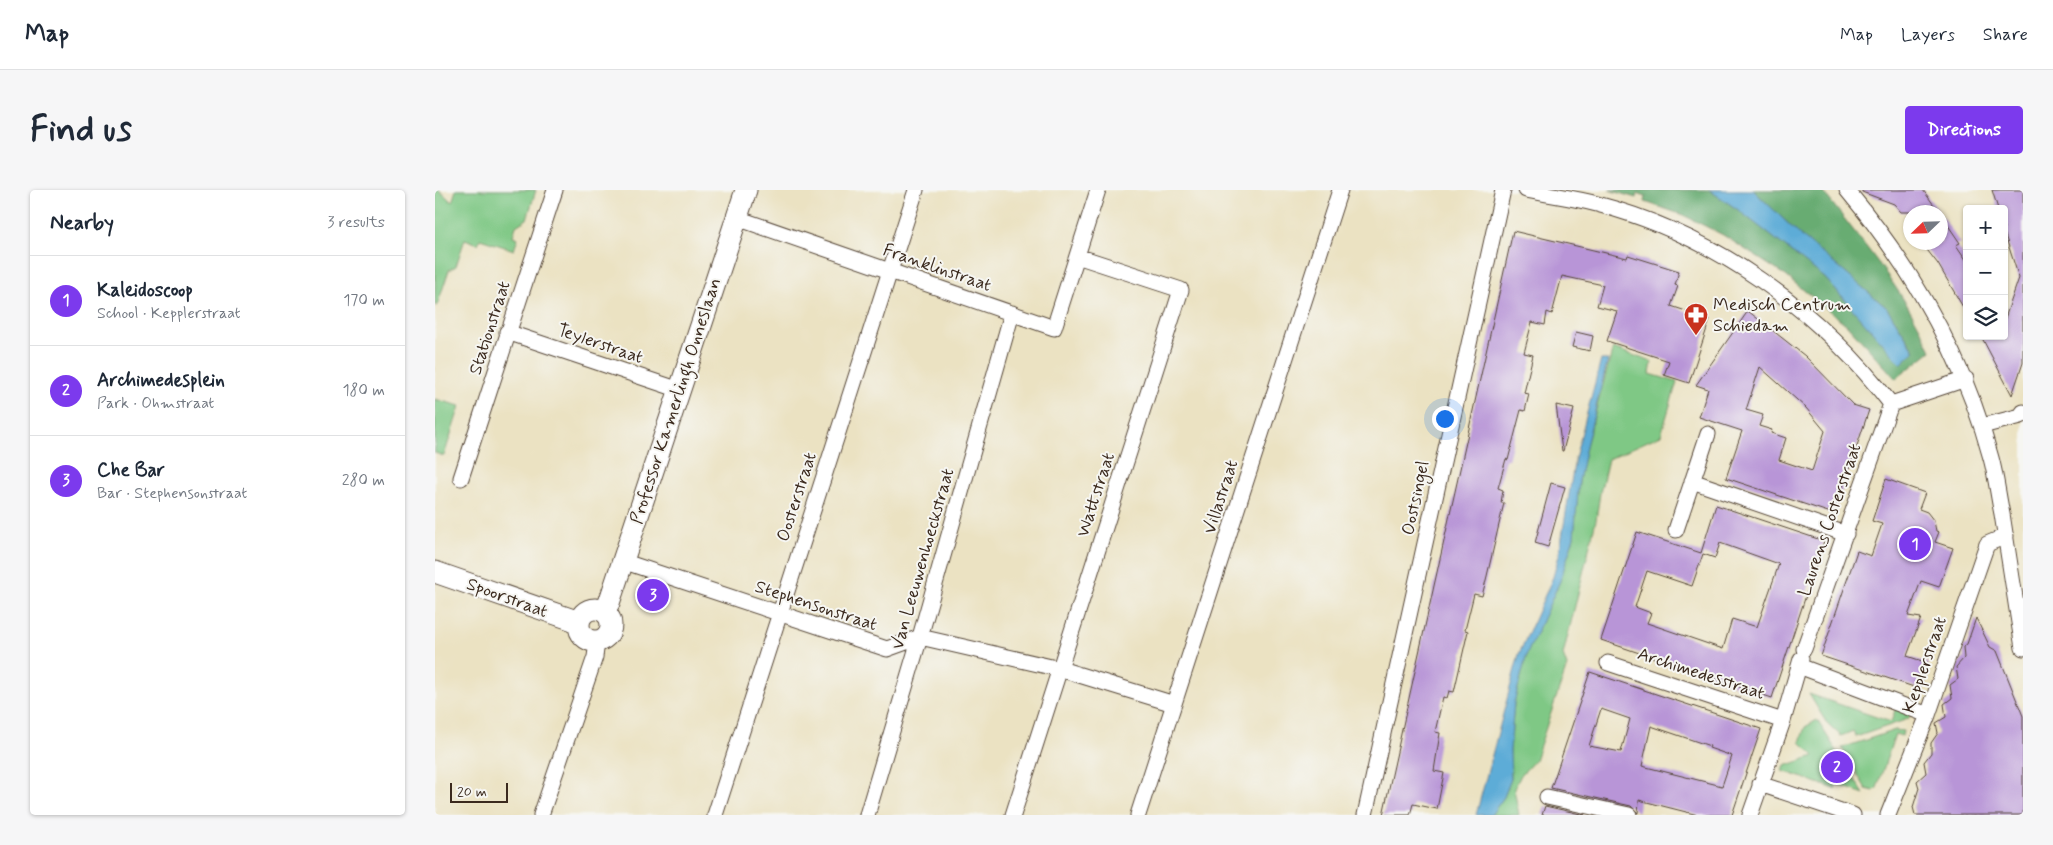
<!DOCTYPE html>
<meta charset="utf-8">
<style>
:root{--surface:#fff;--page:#f6f6f7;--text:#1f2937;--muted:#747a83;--line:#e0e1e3;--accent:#7c3aed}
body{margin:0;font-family:Mynerve,sans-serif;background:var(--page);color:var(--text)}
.controls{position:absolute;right:15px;top:15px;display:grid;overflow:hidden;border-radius:5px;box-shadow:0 1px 4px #0004}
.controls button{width:45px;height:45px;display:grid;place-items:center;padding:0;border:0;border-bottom:1px solid var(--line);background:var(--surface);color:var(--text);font:25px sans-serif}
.compass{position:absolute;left:1468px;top:15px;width:45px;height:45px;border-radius:50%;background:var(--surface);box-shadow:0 1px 4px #0004;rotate:247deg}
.scale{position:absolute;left:15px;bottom:12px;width:58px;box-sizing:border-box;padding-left:5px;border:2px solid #3b2a1e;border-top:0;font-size:14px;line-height:18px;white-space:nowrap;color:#3b2a1e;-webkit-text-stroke:4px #f6f6f2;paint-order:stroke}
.you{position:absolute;left:1009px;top:228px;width:18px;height:18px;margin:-12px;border:4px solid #fff;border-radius:50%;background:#1a73e8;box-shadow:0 0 0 8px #1a73e833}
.badge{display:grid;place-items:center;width:32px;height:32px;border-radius:50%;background:var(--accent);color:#fff;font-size:16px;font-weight:700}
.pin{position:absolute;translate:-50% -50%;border:2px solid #fff;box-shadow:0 1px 5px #0006}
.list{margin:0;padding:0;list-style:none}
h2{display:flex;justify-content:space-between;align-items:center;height:65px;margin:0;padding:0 20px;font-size:21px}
h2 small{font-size:16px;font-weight:400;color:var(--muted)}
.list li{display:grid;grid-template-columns:32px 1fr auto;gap:15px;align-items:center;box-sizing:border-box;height:90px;padding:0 20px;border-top:1px solid var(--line)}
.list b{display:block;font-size:19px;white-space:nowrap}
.list p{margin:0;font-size:16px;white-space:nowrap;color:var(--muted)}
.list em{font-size:16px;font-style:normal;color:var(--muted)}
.icon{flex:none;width:28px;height:28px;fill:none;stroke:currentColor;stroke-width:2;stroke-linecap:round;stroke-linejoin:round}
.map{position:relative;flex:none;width:1588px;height:625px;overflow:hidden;border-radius:5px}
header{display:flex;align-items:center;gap:30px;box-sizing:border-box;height:70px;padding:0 25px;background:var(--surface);border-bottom:1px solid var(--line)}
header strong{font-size:24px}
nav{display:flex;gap:28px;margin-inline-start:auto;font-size:18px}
.intro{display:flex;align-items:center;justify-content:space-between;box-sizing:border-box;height:120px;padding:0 30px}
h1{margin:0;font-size:35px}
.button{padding:12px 22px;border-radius:5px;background:var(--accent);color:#fff;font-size:18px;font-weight:700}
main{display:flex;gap:30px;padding:0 30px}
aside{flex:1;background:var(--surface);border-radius:5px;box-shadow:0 1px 4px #0004}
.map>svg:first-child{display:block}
.green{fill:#7fc885;stroke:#5d7952}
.forest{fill:#67ac72;stroke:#516b48}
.water{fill:#5dacd7;stroke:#4c6b7a}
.building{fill:#b895d7;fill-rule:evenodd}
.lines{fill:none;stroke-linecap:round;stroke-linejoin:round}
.street-casing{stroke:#554637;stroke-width:17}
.secondary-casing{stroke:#554637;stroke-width:23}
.street{stroke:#fff;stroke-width:15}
.secondary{stroke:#fff;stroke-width:21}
.labels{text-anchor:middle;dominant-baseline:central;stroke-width:4;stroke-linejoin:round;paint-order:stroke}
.street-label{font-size:18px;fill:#3b2a1e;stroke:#f6f6f2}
.poi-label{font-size:18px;fill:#3b2a1e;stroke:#f6f6f2;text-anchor:start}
</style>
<header>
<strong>Map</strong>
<nav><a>Map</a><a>Layers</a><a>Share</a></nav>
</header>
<div class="intro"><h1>Find us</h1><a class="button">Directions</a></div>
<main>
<aside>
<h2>Nearby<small>3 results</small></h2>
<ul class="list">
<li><span class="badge">1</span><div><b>Kaleidoscoop</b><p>School · Kepplerstraat</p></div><em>170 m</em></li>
<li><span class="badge">2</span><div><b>Archimedesplein</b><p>Park · Ohmstraat</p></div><em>180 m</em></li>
<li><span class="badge">3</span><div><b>Che Bar</b><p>Bar · Stephensonstraat</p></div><em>280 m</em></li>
</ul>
</aside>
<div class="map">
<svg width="1588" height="625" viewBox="0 0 1588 625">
<rect width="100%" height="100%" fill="#f6f6f2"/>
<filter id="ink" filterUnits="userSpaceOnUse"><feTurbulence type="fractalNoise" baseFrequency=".02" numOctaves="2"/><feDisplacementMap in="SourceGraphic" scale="10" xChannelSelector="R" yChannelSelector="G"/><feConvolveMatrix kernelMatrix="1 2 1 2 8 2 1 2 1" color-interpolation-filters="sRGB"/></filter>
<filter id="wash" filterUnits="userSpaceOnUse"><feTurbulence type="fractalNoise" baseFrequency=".0096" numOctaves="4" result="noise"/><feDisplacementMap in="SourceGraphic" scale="20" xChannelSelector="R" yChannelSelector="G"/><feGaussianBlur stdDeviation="1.12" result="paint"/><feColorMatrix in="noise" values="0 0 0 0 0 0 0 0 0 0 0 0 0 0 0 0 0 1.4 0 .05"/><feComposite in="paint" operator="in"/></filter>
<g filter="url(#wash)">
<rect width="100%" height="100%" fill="#ebe2c2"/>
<path class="green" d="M 0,0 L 4,0 L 17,12 L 21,0 L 101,0 L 92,29 L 81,36 L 78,46 L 83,48 L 79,60 L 45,49 L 43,54 L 30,49 L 21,76 L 14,80 L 2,116 L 0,115 Z
M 1178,158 L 1217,172 L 1215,184 L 1242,192 L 1226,245 L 1173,269 L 1165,303 L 1161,330 L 1128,465 L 1132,476 L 1100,570 L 1086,585 L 1079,599 L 1084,625 L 1056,625 L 1069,607 L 1076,589 L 1075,561 L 1079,513 L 1092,464 L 1125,391 L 1139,347 L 1144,291 L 1151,256 Z
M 0,209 L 25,216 L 9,266 L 0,263 Z
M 1374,504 L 1456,532 L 1461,517 L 1476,523 L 1473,529 L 1421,547 L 1418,541 L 1406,546 L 1391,532 Z
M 1382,530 L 1429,604 L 1401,594 L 1400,599 L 1348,581 L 1350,576 L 1379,566 L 1365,552 L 1370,537 Z
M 1460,540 L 1468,541 L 1467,546 L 1460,544 L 1442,598 L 1439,601 L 1431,599 L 1407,558 Z"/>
<path class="forest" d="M 1174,0 L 1274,0 L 1302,19 L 1390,88 L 1448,153 L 1480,160 L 1452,118 L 1365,45 L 1318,0 L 1387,0 C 1426,51 1471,102 1496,161 L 1461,189 L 1412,135 L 1351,86 L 1288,45 L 1248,25 L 1210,12 L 1211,6 L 1202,3 L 1201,8 Z"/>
<path class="water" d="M 1274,0 L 1318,0 L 1365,45 L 1452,118 L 1480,161 L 1466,174 L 1390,88 L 1302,19 Z
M 1166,170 L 1173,170 L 1151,256 L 1144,291 L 1139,347 L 1125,391 L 1092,464 L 1079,513 L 1075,561 L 1076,589 L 1069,607 L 1056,625 L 1041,625 L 1084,464 L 1118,387 L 1124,365 L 1140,268 Z"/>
<g id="blocks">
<path class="building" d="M 1427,0 L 1488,0 L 1504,22 L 1466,22 L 1459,14 L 1427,2 Z
M 1557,0 L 1588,0 L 1588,173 L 1577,205 L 1546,146 L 1569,146 L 1569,131 L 1584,88 L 1569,42 L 1569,19 L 1563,19 Z
M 1506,25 L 1525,53 L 1521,55 L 1532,71 L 1532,124 L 1503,74 L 1486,52 L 1506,52 Z
M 1078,41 L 1192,68 L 1193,65 L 1244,81 L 1240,95 L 1243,96 L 1236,116 L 1275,129 L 1254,193 L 1229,185 L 1234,171 L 1172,151 L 1182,121 L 1162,116 L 1168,95 L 1127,86 L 1117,124 L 1112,122 L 1110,135 L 1097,132 L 1089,163 L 1098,165 L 1089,203 L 1094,204 L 1090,221 L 1086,220 L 1073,270 L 1071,269 L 1063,298 L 1068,300 L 1066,313 L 1069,313 L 1052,386 L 1047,406 L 1039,404 L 1030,440 L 1033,441 L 1019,502 L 1014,501 L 1012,508 L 1008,507 L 1000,542 L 1005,543 L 999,581 L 1009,583 L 1002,619 L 978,614 L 975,625 L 948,625 Z
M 1313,121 L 1370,166 L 1418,215 L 1434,220 L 1399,324 L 1291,288 L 1307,241 L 1264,227 L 1273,199 L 1261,195 ZM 1325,177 L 1371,218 L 1390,241 L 1377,281 L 1344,270 L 1351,248 L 1336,243 L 1337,240 L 1324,236 L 1328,225 L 1311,220 Z
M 1141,142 L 1158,146 L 1155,161 L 1137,157 Z
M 1121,215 L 1139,219 L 1128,261 L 1127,261 Z
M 1451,289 L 1490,303 L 1484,319 L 1492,322 L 1499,331 L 1501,341 L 1504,342 L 1500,352 L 1518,358 L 1504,397 L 1486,391 L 1473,426 L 1486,428 L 1472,466 L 1493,473 L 1485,499 L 1386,466 L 1422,361 L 1436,366 L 1447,334 L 1437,331 Z
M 1116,293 L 1130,297 L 1113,357 L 1100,353 Z
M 1281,315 L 1389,351 L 1337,508 L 1166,450 L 1202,342 L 1266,363 ZM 1285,353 L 1344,374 L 1322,437 L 1297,429 L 1288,459 L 1212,433 L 1216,423 L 1200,417 L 1212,381 L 1257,396 L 1268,364 L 1280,368 Z
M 1541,428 L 1555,457 L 1562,461 L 1588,526 L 1588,625 L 1480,625 L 1478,617 L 1484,598 L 1482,591 L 1491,583 L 1489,572 L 1496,563 L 1496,553 L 1503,543 L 1501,533 L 1511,527 L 1509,514 L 1517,508 L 1515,495 L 1523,489 L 1521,477 L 1529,468 L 1528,457 L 1532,454 Z
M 1155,482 L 1326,539 L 1297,625 L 1263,625 L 1204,610 L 1203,623 L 1196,616 L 1116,598 ZM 1166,519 L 1195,529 L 1186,562 L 1154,556 ZM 1216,536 L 1275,556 L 1274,558 L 1297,566 L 1287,596 L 1207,576 Z
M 1110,616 L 1150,625 L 1107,625 Z"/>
</g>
</g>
<g filter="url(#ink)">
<use href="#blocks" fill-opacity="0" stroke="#554637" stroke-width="1"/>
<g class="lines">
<defs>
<path id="street" d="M 1091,0 C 1115,5 1139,8 1162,14 C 1278,44 1383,119 1456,214 L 1531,189
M 1412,0 C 1478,79 1529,168 1556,268 C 1561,286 1563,305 1567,324 C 1574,368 1581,413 1588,458
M 302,28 L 619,138 L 663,0
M 72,142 L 245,200
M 1547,236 L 1586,226 L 1588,222
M 26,288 L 120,0
M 1257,291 L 1411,344
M 1241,340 L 1273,244
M 187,371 L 452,459 L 485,447 L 625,479 L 739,514
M 1369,459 L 1456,214
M 1173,473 L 1348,531
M 1364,476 L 1493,525
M 1325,594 L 1418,625
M 1112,607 L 1194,625
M 106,625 L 160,467 L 162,452
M 280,625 L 481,0
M 432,625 L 485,447 L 577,123
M 578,625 L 746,100 L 642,66
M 703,625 L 905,0
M 930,625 L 1068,0
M 1315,625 L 1348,531 L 1366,469
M 1453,625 L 1493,525 L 1552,354 L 1571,346"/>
<path id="secondary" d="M 0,382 L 144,432
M144 435a16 16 0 1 1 32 0a16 16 0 1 1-32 0Z
M 169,421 L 174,413 L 311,0"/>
</defs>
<use href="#street" class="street-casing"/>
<use href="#secondary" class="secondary-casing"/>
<use href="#street" class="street"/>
<use href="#secondary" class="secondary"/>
</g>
</g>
<defs>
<symbol id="pharmacy-pin" viewBox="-11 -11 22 30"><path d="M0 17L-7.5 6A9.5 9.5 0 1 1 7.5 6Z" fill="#c8321e" stroke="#f6f6f2"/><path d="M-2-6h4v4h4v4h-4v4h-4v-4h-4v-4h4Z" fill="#fff"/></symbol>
</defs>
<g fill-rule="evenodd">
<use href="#pharmacy-pin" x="1247" y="111" width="28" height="38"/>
</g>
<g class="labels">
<g class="street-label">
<text transform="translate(502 78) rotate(19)">Franklinstraat</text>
<text transform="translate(55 138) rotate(-72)">Stationstraat</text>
<text transform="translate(165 154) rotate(19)">Teylerstraat</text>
<text transform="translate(241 211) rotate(-72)">Professor Kamerlingh Onneslaan</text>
<text transform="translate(661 305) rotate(-72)">Wattstraat</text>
<text transform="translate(362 307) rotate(-72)">Oosterstraat</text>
<text transform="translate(786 307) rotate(-72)">Villastraat</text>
<text transform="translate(981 308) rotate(-78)">Oostsingel</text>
<text transform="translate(1395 330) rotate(-71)">Laurens Costerstraat</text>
<text transform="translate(488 369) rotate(-74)">Van Leeuwenhoeckstraat</text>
<text transform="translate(72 408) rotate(20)">Spoorstraat</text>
<text transform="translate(381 416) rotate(18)">Stephensonstraat</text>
<text transform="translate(1490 475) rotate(-71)">Kepplerstraat</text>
<text transform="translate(1266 484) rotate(18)">Archimedesstraat</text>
</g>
<g class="poi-label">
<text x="1278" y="115">Medisch Centrum<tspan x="1278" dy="21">Schiedam</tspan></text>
</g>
</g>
</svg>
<div class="controls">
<button>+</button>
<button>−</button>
<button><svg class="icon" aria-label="layers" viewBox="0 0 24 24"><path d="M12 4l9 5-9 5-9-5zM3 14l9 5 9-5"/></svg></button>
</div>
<svg class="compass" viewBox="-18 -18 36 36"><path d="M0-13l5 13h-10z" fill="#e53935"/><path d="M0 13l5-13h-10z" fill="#747a83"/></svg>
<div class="scale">20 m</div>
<div class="you"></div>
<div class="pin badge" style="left:1480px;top:354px">1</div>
<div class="pin badge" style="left:1402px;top:577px">2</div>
<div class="pin badge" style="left:218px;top:405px">3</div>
</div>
</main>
